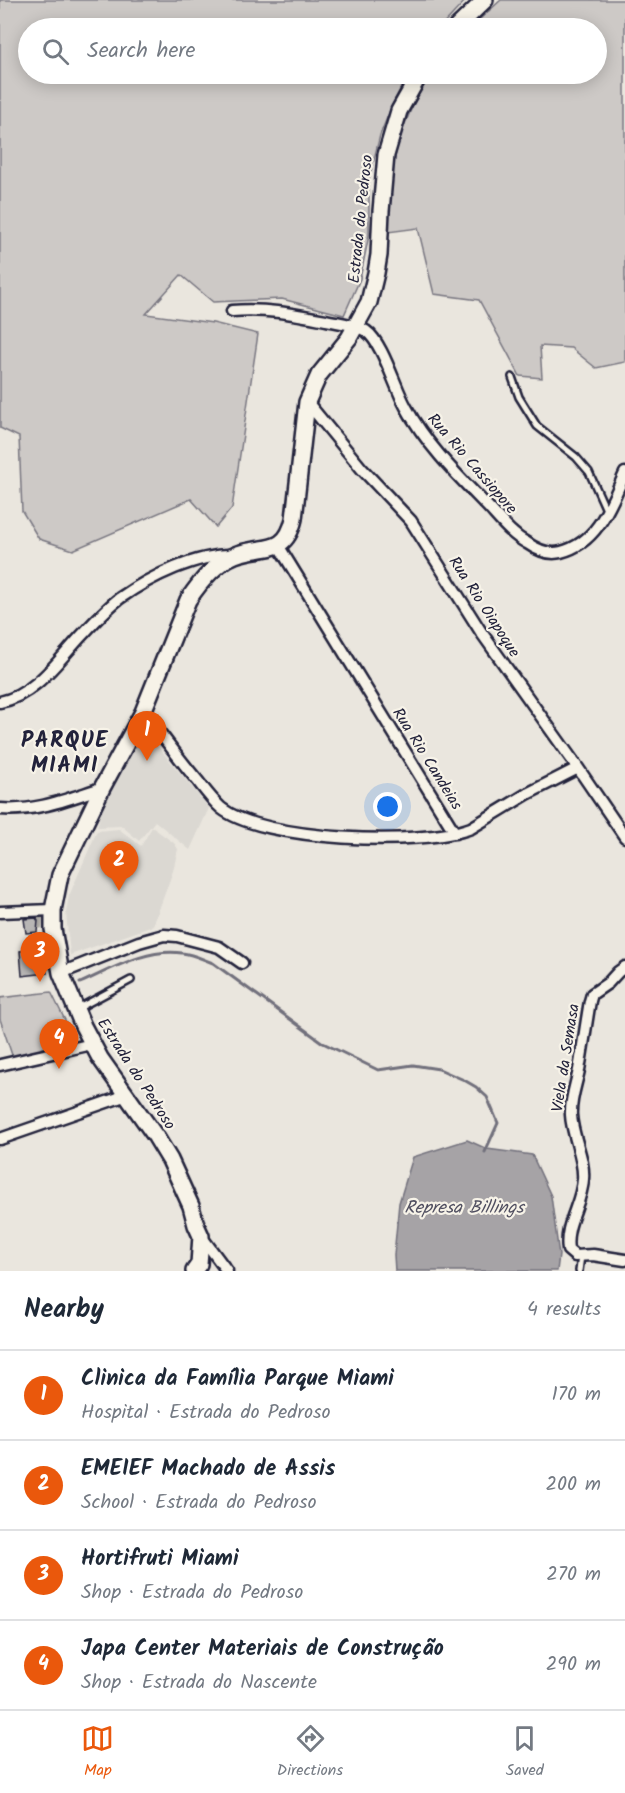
<!DOCTYPE html>
<meta charset="utf-8">
<style>
:root{--surface:#fff;--page:#f6f6f7;--text:#1f2937;--muted:#747a83;--line:#e0e1e3;--accent:#ea580c}
body{margin:0;font-family:Kalam,sans-serif;background:var(--page);color:var(--text)}
.you{position:absolute;left:388px;top:807px;width:21px;height:21px;margin:-15px;border:4px solid #fff;border-radius:50%;background:#1a73e8;box-shadow:0 0 0 9px #1a73e833}
.badge{display:grid;place-items:center;width:39px;height:39px;border-radius:50%;background:var(--accent);color:#fff;font-size:20px;font-weight:700}
.pin{position:absolute;translate:-50% -50px;filter:drop-shadow(0 2px 3px #0008)}
.pin::after{content:'';position:absolute;top:32px;width:21px;height:18px;background:inherit;clip-path:polygon(0 0,100% 0,50% 100%)}
.list{margin:0;padding:0;list-style:none}
h2{display:flex;justify-content:space-between;align-items:center;height:78px;margin:0;padding:0 24px;font-size:26px}
h2 small{font-size:20px;font-weight:400;color:var(--muted)}
.list li{display:grid;grid-template-columns:39px 1fr auto;gap:18px;align-items:center;box-sizing:border-box;height:90px;padding:0 24px;border-top:2px solid var(--line)}
.list b{display:block;font-size:22px;white-space:nowrap}
.list p{margin:0;font-size:20px;white-space:nowrap;color:var(--muted)}
.list em{font-size:20px;font-style:normal;color:var(--muted)}
.icon{flex:none;width:33px;height:33px;fill:none;stroke:currentColor;stroke-width:2;stroke-linecap:round;stroke-linejoin:round}
.map{position:relative;flex:none;width:625px;height:1271px;overflow:hidden}
.search{position:absolute;background:var(--surface);box-shadow:0 3px 15px #0003;left:18px;right:18px;top:18px;height:66px;display:flex;align-items:center;gap:15px;box-sizing:border-box;padding:0 21px;border-radius:33px;color:var(--muted);font-size:22px}
.sheet{height:438px;background:var(--surface)}
nav{display:flex;justify-content:space-around;align-items:center;box-sizing:border-box;height:84px;border-top:2px solid var(--line);background:var(--surface);font-size:16px;color:var(--muted)}
nav a{display:grid;justify-items:center;gap:3px}
nav .on{color:var(--accent)}
.map>svg:first-child{display:block}
.built{fill:#dbd8d2}
.green{fill:#cdc9c6;stroke:#787680;stroke-width:1.5}
.water{fill:#a6a3a6;stroke:#716f7b;stroke-width:1.5}
.lines{fill:none;stroke-linecap:round;stroke-linejoin:round}
.stream{stroke:#716f7b;stroke-width:3}
.building{fill:#b8b6b5;stroke:#22223b;stroke-width:1.5;filter:url(#shadow)}
.lane-casing{stroke:#22223b;stroke-width:10}
.street-casing{stroke:#22223b;stroke-width:15}
.secondary-casing{stroke:#22223b;stroke-width:20}
.lane{stroke:#f7f3e8;stroke-width:5}
.street{stroke:#f7f3e8;stroke-width:10}
.secondary{stroke:#f7f3e8;stroke-width:15}
.labels{text-anchor:middle;dominant-baseline:central;stroke-width:4.5;stroke-linejoin:round;paint-order:stroke}
.street-label{font-size:16px;fill:#22223b;stroke:#f7f3e8}
.water-label{font-size:18px;font-style:italic;fill:#504f60;stroke:#f7f3e8}
.district-label{font-size:22px;font-weight:bold;letter-spacing:1.5px;fill:#22223b;stroke:#f7f3e8}
</style>
<div class="map">
<svg width="625" height="1271" viewBox="0 0 625 1271">
<defs>
<filter id="shadow"><feDropShadow dx="4.5" dy="-4.5" stdDeviation="0" flood-color="#0004"/></filter>
</defs>
<rect width="100%" height="100%" fill="#eae6de"/>
<filter id="ink" filterUnits="userSpaceOnUse"><feTurbulence type="fractalNoise" baseFrequency=".0167" numOctaves="2"/><feDisplacementMap in="SourceGraphic" scale="12" xChannelSelector="R" yChannelSelector="G"/><feConvolveMatrix kernelMatrix="1 2 1 2 8 2 1 2 1" color-interpolation-filters="sRGB"/></filter>
<g filter="url(#ink)">
<path class="built" d="M 140,731 L 145,731 L 209,808 L 190,850 L 155,821 L 139,841 L 122,826 L 97,827 L 107,791 Z
M 152,827 L 174,843 L 178,849 L 173,871 L 153,926 L 70,955 L 66,913 L 69,896 L 97,831 L 119,829 L 141,846 Z"/>
<path class="green" d="M 0,0 L 466,0 L 440,28 L 28,28 L 28,74 L 408,74 L 393,103 L 380,135 L 369,179 L 369,235 L 360,279 L 344,315 L 282,299 L 213,302 L 181,275 L 146,314 L 213,323 L 258,334 L 232,508 L 216,527 L 191,499 L 73,550 L 39,539 L 22,511 L 19,437 L 0,428 Z
M 501,0 L 625,0 L 625,362 L 596,368 L 571,348 L 540,346 L 542,378 L 520,376 L 479,300 L 434,294 L 418,228 L 388,232 C 386,175 399,121 431,74 L 596,74 L 596,28 L 470,28 Z
M 51,992 L 70,1030 L 72,1037 L 66,1044 L 53,1049 L 13,1058 L 0,1019 L 0,998 Z"/>
<path class="water" d="M 467,1140 L 487,1149 L 532,1155 L 551,1196 L 559,1255 L 557,1271 L 395,1271 L 394,1255 L 399,1203 L 413,1157 Z"/>
<g class="lines">
<path class="stream" d="M 80,983 C 112,969 146,948 182,953 C 193,954 202,959 213,963 L 323,1043 L 378,1070 L 413,1065 L 439,1069 L 464,1080 L 476,1087 L 487,1097 L 498,1123 L 485,1152"/>
</g>
<path class="building" d="M 36,918 L 38,921 L 37,932 L 26,933 L 24,919 Z
M 42,949 L 47,973 L 22,976 L 20,951 Z"/>
<g class="lines">
<defs>
<path id="lane" d="M 512,377 L 519,397 L 537,426 L 576,457 L 589,472 L 607,512
M 77,1009 L 131,980
M 579,1271 L 581,1256"/>
<path id="street" d="M 232,311 C 264,308 295,314 326,320 C 339,323 355,324 366,331 C 383,343 395,388 406,407 C 426,445 460,478 490,509 C 501,521 512,535 527,543 C 537,550 549,555 561,552 C 598,543 611,504 625,473
M 307,402 L 362,469 L 411,521 L 481,632 L 578,768 L 625,837
M 278,545 L 455,833
M 0,702 C 36,695 60,658 84,633 C 95,621 107,608 120,598 C 150,577 198,553 235,555
M 143,712 C 162,734 178,758 197,780 C 204,789 212,800 221,808 C 262,841 422,847 471,828 L 527,794 L 578,768
M 0,809 C 37,812 67,799 102,788
M 0,912 L 53,910
M 625,967 L 618,972 L 608,983 L 592,994 L 590,1001 C 586,1024 583,1047 579,1070 C 576,1085 570,1100 571,1115 C 572,1136 585,1159 583,1179 C 582,1204 564,1224 568,1250 L 575,1256 L 593,1255 L 625,1260
M 61,973 L 139,942 L 164,935 L 177,936 L 219,947 L 242,963
M 0,1065 L 92,1044
M 0,1139 L 127,1095
M 201,1236 L 227,1271"/>
<path id="secondary" d="M 456,28 L 485,0
M 194,1271 L 199,1264 L 201,1236 L 196,1225 L 191,1206 L 170,1160 L 156,1137 L 100,1058 L 83,1026 L 61,973 L 53,929 L 53,910 L 60,875 L 102,788 L 143,712 L 188,600 C 200,582 215,563 235,555 C 263,544 285,557 294,519 L 307,402 L 319,375 L 349,338 L 369,302 L 376,273 L 379,255 L 381,211 L 386,155 L 399,111 L 420,74"/>
</defs>
<use href="#lane" class="lane-casing"/>
<use href="#street" class="street-casing"/>
<use href="#secondary" class="secondary-casing"/>
<use href="#lane" class="lane"/>
<use href="#street" class="street"/>
<use href="#secondary" class="secondary"/>
</g>
</g>
<g class="labels">
<g class="street-label">
<text transform="translate(361 219) rotate(-84)">Estrada do Pedroso</text>
<text transform="translate(472 464) rotate(49)">Rua Rio Cassiopore</text>
<text transform="translate(484 607) rotate(57)">Rua Rio Oiapoque</text>
<text transform="translate(427 759) rotate(58)">Rua Rio Candeias</text>
<text transform="translate(566 1058) rotate(-81)">Viela da Semasa</text>
<text transform="translate(136 1074) rotate(57)">Estrada do Pedroso</text>
</g>
<g class="water-label">
<text x="464" y="1208">Represa Billings</text>
</g>
<g class="district-label">
<text x="65" y="741">PARQUE<tspan x="65" dy="25">MIAMI</tspan></text>
</g>
</g>
</svg>
<div class="you"></div>
<div class="pin badge" style="left:147px;top:761px">1</div>
<div class="pin badge" style="left:119px;top:891px">2</div>
<div class="pin badge" style="left:40px;top:982px">3</div>
<div class="pin badge" style="left:59px;top:1069px">4</div>
<div class="search"><svg class="icon" aria-label="search" viewBox="0 0 24 24"><circle cx="10" cy="10" r="6"/><path d="M15 15l6 6"/></svg>Search here</div>
</div>
<section class="sheet">
<h2>Nearby<small>4 results</small></h2>
<ul class="list">
<li><span class="badge">1</span><div><b>Clinica da Família Parque Miami</b><p>Hospital · Estrada do Pedroso</p></div><em>170 m</em></li>
<li><span class="badge">2</span><div><b>EMEIEF Machado de Assis</b><p>School · Estrada do Pedroso</p></div><em>200 m</em></li>
<li><span class="badge">3</span><div><b>Hortifruti Miami</b><p>Shop · Estrada do Pedroso</p></div><em>270 m</em></li>
<li><span class="badge">4</span><div><b>Japa Center Materiais de Construção</b><p>Shop · Estrada do Nascente</p></div><em>290 m</em></li>
</ul>
</section>
<nav>
<a class="on"><svg class="icon" aria-label="map" viewBox="0 0 24 24"><path d="M3 6l6-2 6 2 6-2v14l-6 2-6-2-6 2zM9 4v14M15 6v14"/></svg>Map</a>
<a><svg class="icon" aria-label="directions" viewBox="0 0 24 24"><path d="M12 3l9 9-9 9-9-9zM9 14v-3h6M13 9l2 2-2 2"/></svg>Directions</a>
<a><svg class="icon" aria-label="saved" viewBox="0 0 24 24"><path d="M7 4h10v16l-5-4-5 4z"/></svg>Saved</a>
</nav>
